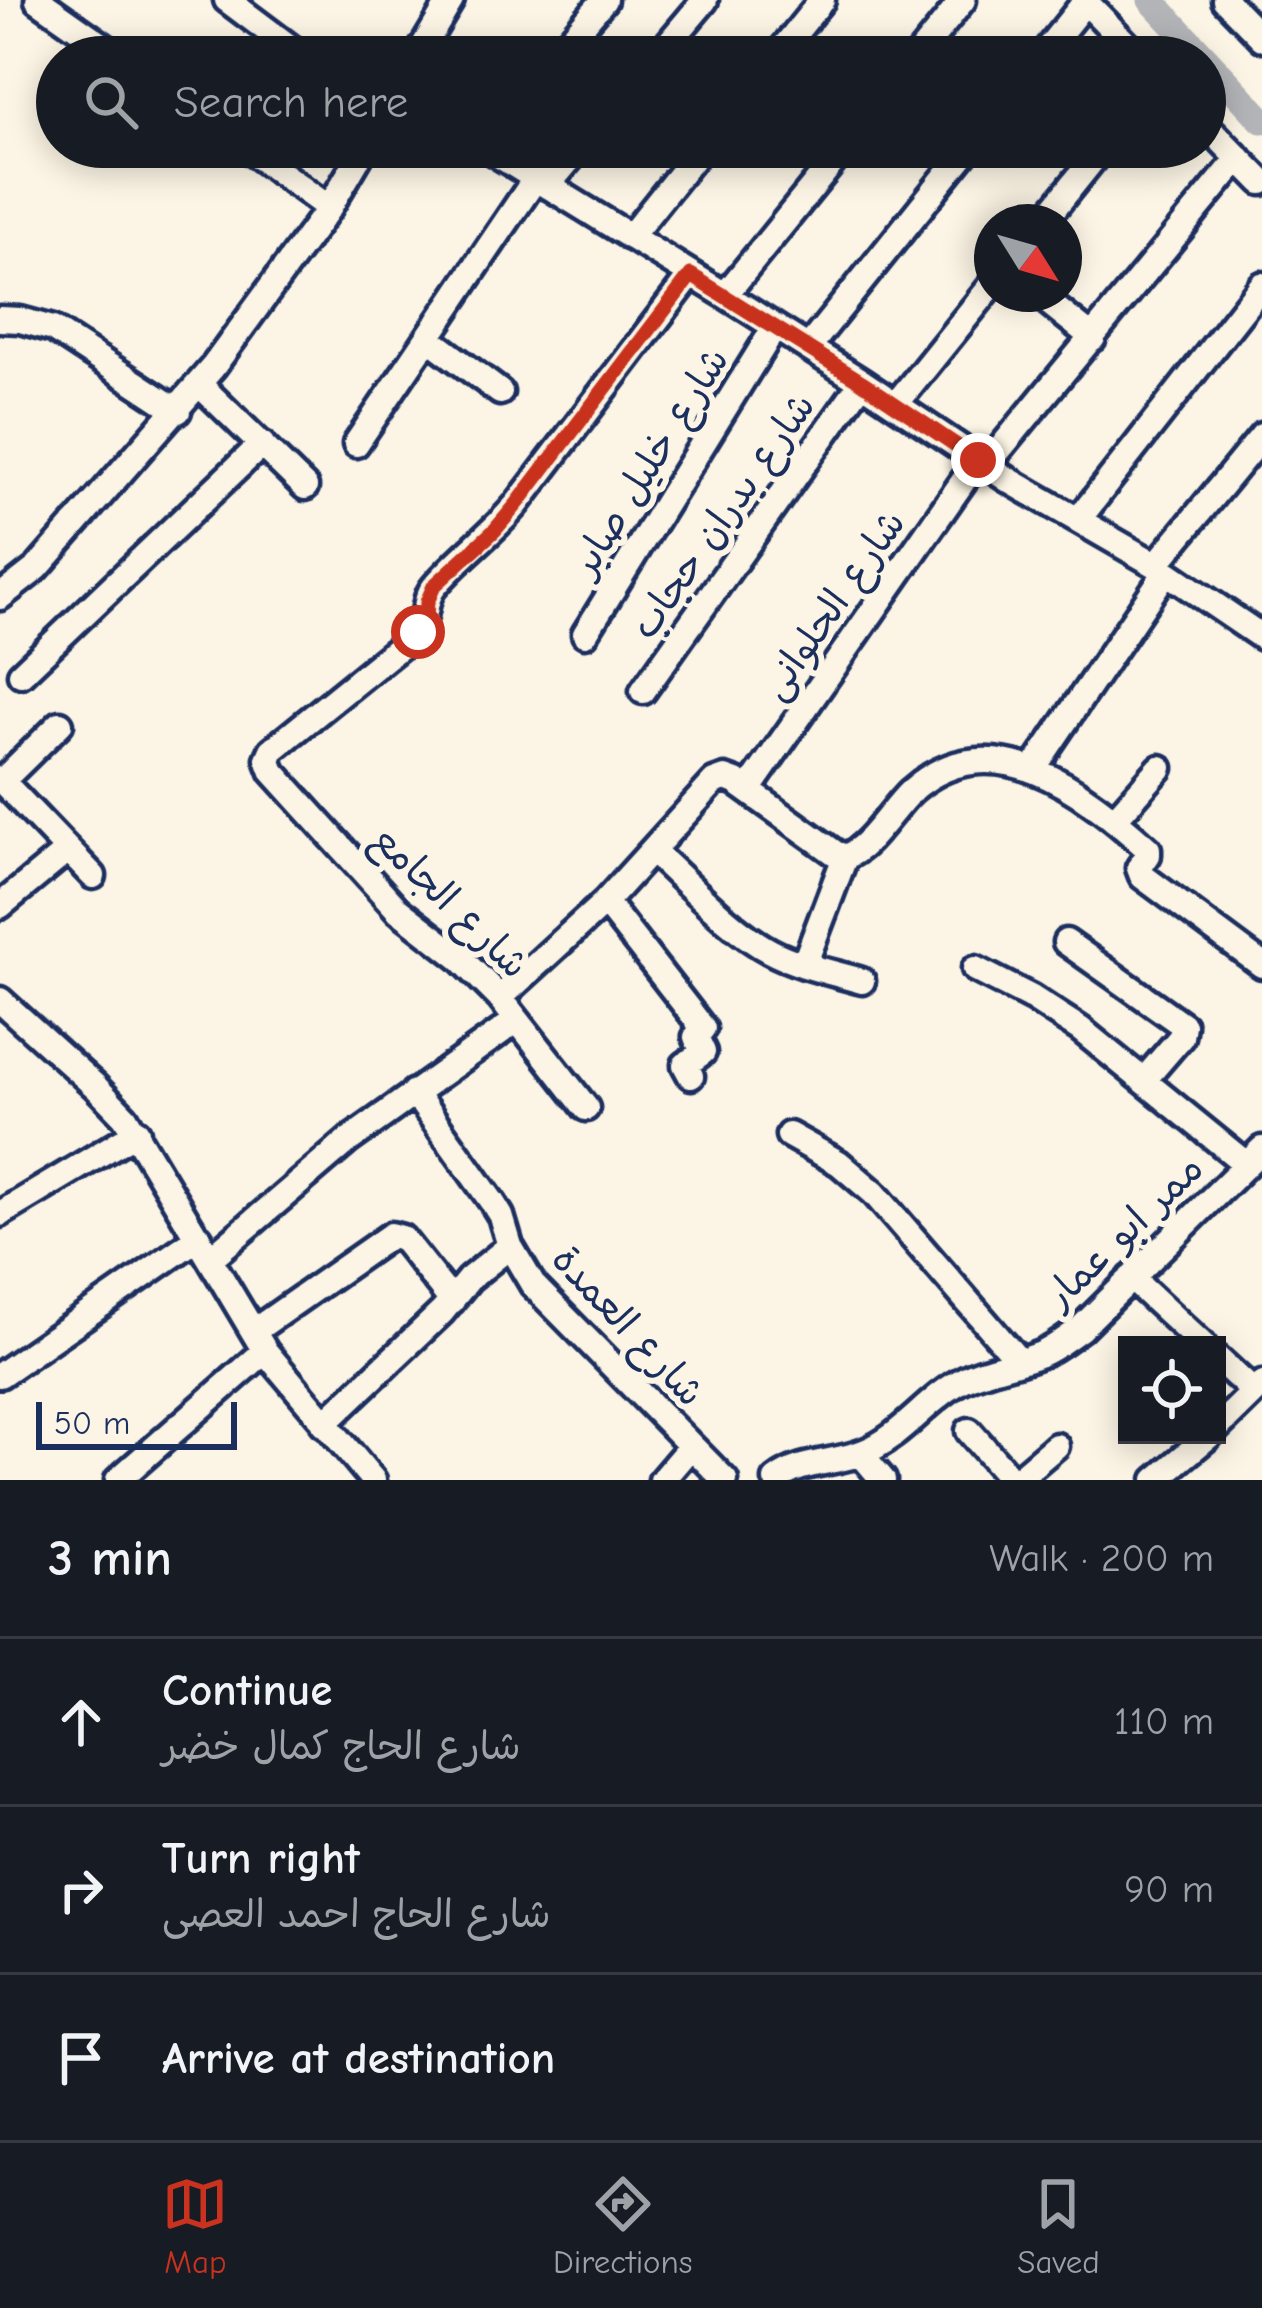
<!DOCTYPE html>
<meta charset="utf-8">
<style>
:root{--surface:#171b24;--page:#20242c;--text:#f1f3f6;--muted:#9ea1a6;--line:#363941;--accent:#c8321e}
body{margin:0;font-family:"Comic Neue","Playpen Sans Arabic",sans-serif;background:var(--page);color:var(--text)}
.controls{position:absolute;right:36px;bottom:36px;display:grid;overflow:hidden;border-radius:0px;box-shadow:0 6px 30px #0003}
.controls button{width:108px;height:108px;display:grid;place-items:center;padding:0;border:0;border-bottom:3px solid var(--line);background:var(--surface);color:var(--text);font:60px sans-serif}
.compass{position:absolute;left:974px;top:204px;width:108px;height:108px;border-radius:50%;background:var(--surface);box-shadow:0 6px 30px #0003;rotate:127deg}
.scale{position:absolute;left:36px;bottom:30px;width:201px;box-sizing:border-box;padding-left:12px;border:6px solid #1b2f5e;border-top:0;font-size:33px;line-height:42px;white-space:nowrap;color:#1b2f5e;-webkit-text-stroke:9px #fcf5e5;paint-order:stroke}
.stop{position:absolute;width:36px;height:36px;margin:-27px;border:9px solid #c8321e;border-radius:50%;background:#fff}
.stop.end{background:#c8321e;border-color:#fff;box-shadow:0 3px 12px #0008}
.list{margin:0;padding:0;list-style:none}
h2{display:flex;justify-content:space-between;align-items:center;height:156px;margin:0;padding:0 48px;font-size:51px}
h2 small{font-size:39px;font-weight:400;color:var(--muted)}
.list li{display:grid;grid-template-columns:78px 1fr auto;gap:36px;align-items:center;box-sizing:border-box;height:168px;padding:0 48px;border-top:3px solid var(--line)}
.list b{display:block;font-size:45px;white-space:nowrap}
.list p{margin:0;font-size:39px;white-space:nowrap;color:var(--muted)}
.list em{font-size:39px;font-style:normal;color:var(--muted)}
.icon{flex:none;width:66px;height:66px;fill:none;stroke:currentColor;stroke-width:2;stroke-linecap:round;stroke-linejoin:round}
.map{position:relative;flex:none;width:1262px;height:1480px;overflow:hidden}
.search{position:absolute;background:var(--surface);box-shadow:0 6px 30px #0003;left:36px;right:36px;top:36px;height:132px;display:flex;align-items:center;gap:30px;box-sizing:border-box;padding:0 42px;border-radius:66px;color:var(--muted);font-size:45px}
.sheet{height:660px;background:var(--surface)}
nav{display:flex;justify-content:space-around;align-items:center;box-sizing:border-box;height:168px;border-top:3px solid var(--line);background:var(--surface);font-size:33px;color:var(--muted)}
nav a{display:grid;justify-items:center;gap:6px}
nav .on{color:var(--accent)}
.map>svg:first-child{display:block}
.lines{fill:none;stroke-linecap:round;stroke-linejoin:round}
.canal{stroke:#b2b4b8;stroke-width:27}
.minor-casing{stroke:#1b2f5e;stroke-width:33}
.minor{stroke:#fcf5e5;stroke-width:24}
.route{stroke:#c8321e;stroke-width:15}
.labels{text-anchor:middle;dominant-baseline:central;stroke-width:12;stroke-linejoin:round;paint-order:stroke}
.street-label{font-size:39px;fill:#1b2f5e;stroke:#fcf5e5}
</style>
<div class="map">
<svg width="1262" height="1480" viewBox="0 0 1262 1480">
<rect width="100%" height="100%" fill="#fcf5e5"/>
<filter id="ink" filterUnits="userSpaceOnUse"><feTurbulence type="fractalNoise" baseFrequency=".00833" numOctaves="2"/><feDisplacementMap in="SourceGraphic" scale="24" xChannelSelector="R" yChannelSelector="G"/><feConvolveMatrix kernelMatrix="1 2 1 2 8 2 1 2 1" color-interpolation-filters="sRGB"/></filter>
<g filter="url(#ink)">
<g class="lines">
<path class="canal" d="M 1151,0 L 1204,57
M 1205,58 L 1262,120"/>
<defs>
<path id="minor" d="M 38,0 L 119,57
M 227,0 L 303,57
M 1084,0 L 1139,57
M 1225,0 L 1262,38
M 417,57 L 451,0
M 555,57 L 604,0
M 657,57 L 705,0
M 776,57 L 822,0
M 917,57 L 963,0
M 1041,57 L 1085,2
M 1205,124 L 1262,182
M 245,147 L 329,208
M 485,147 L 725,295 L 862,382 L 1007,479 L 1156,565 L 1262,637
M 547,186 L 580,147
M 1043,222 L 1103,147
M 630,237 L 702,147
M 1038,294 L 1093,338
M 725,295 L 845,147
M 0,319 L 20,320 L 53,329 L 178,411
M 428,338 L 500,392
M 808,348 L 969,147
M 199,384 L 305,487
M 896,404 L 992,285
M 356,444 L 535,179
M 986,466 L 1239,158
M 1078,520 L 1262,285
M 1156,565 L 1262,436
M 0,597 L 37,568 L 213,367 L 329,208 L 365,147
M 585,634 L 775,327
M 21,674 L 262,444
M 643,691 L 862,382
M 1033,769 L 1166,572
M 0,779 L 93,876
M 2,781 L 60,724
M 748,790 L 978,460
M 1114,820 L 1160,768
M 652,851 C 687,882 730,930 770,951 C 798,966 831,972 862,981
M 605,902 L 703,1028 L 696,1037 L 703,1052 L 685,1065 L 691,1076
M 0,906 L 68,850
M 1066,942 L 1183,1025 L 1181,1037 L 1144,1080
M 804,965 L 845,857
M 975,969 L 1032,998 L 1080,1029 L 1246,1164
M 500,998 L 605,902 L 714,782 L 725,778 L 736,782 L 835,853 L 845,857 C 870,848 891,810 911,791 C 992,719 1084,791 1148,849 L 1148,855 L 1139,868 L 1142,876 L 1262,965
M 0,1000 L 95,1086 L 125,1117 L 265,1351 L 373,1480
M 414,1092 L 493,1203 L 501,1216 L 510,1246 L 533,1285 L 725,1480
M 586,1108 L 500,998 L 460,958 L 398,910 L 273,772 L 268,759 L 272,750 L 418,632 C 428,617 423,600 434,587 C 459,557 492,534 517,504 L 691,275
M 789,1135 L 839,1163 L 874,1193 L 1019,1361
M 0,1214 L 137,1132
M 211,1258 L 349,1140 L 517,1020
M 1131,1278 L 1203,1345
M 254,1331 L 391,1235 L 402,1238 L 452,1301
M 1217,1358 L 1254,1392
M 0,1375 L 199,1237
M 324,1424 L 442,1312 L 469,1279 L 510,1246
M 1217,1428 L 1262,1384
M 969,1431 L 1012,1480
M 861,1454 L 883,1480
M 118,1480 L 265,1351
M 662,1480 L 691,1446
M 776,1480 C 802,1460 834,1464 864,1452 C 902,1437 926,1400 961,1381 C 986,1367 1015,1365 1041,1354 C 1055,1348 1067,1338 1080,1329 L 1262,1149
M 1016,1480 L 1056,1446
M 1156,1480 L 1210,1435"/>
</defs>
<use href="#minor" class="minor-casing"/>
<use href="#minor" class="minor"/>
</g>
</g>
<g class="lines" filter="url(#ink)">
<path class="route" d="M 418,632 L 426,618 L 427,602 L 434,586 L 495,530 L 517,504 L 691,275 L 862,382 L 978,460"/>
</g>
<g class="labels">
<g class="street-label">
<text transform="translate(650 462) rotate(-58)">شارع خليل صابر</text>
<text transform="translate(723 516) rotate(-55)">شارع بدران حجاب</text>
<text transform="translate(833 605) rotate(-55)">شارع الحلوانى</text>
<text transform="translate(450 902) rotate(44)">شارع الجامع</text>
<text transform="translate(1124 1232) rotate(-44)">ممر ابو عمار</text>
<text transform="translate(628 1326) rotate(47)">شارع العمدة</text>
</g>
</g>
</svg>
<div class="controls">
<button><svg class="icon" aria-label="locate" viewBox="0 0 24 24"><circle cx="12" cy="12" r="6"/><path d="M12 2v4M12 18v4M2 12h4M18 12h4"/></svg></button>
</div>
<svg class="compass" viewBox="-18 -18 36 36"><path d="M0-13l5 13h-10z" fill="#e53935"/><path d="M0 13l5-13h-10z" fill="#9ea1a6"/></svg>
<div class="scale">50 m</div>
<div class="stop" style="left:418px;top:632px"></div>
<div class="stop end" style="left:978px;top:460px"></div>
<div class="search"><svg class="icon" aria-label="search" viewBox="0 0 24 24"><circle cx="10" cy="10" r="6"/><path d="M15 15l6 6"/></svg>Search here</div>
</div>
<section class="sheet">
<h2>3 min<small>Walk · 200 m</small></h2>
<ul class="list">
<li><svg class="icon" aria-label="ahead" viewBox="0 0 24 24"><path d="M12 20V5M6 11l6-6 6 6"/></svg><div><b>Continue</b><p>شارع الحاج كمال خضر</p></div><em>110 m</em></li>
<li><svg class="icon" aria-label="right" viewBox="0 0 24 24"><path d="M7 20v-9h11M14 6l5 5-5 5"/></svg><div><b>Turn right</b><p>شارع الحاج احمد العصى</p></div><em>90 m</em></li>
<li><svg class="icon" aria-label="arrive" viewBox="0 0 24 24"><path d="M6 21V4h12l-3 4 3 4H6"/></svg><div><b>Arrive at destination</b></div></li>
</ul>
</section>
<nav>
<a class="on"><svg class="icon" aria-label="map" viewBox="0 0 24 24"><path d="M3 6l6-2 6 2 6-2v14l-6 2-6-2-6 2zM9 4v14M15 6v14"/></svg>Map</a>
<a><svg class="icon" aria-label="directions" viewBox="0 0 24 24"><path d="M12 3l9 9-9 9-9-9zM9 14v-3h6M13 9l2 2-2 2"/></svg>Directions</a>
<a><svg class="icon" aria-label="saved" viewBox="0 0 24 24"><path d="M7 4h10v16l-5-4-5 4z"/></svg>Saved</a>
</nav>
